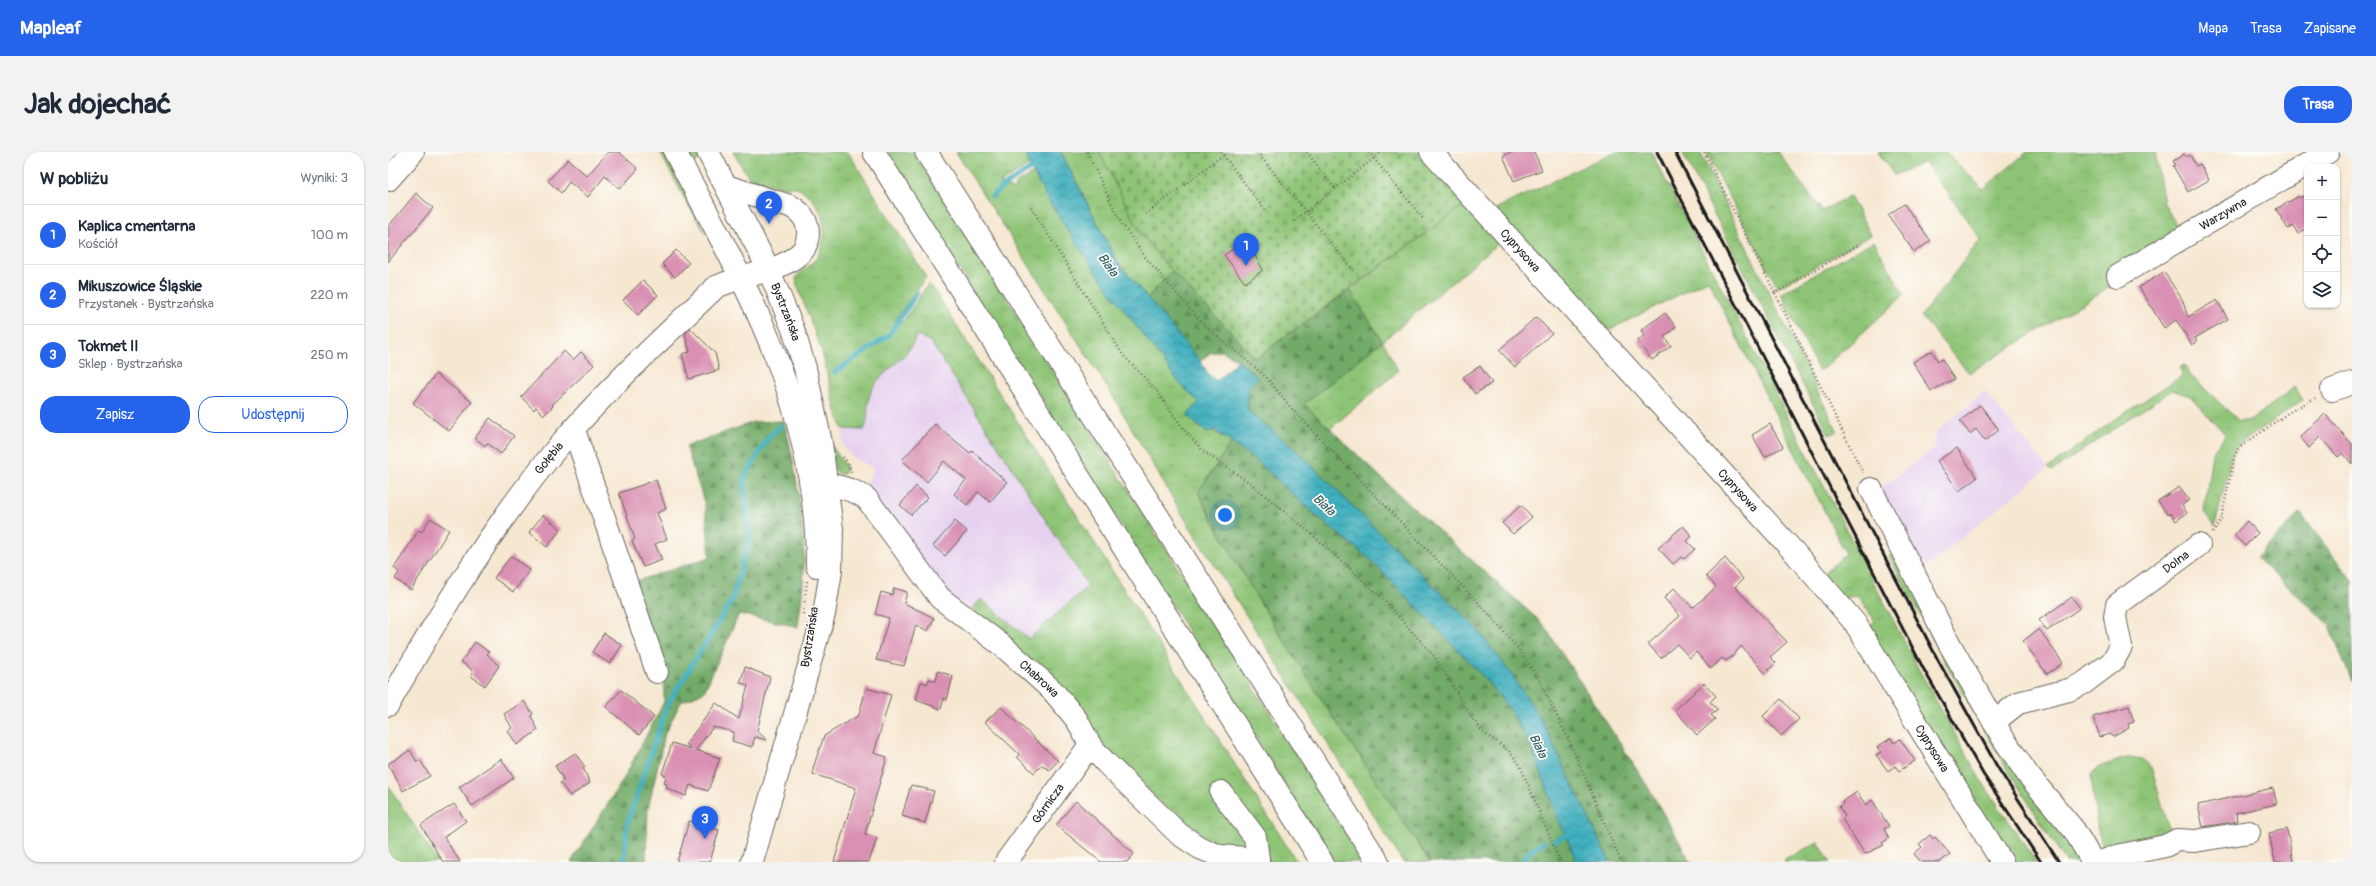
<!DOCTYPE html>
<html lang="pl">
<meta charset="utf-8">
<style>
:root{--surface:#fff;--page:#f2f2f3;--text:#1f2937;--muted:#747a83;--line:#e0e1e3;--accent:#2563eb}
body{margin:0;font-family:Pangolin,sans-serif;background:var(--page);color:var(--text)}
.controls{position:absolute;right:12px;top:12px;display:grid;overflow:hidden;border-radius:8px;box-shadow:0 1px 3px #0004}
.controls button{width:36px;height:36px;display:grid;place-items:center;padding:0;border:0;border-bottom:1px solid var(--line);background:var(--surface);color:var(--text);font:20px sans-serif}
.you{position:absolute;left:837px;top:363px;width:14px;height:14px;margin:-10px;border:3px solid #fff;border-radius:50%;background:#1a73e8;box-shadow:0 0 0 6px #1a73e833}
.badge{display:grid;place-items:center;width:26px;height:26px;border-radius:50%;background:var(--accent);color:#fff;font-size:13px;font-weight:700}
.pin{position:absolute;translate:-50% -33px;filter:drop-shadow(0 1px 2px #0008)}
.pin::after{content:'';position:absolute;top:21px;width:14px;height:12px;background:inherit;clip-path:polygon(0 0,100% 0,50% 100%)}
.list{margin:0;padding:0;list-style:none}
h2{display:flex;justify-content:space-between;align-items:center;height:52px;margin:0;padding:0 16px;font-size:17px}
h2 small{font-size:13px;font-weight:400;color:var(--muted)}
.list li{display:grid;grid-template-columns:26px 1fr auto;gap:12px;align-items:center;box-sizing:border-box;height:60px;padding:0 16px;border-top:1px solid var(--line)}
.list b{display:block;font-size:15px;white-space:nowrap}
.list p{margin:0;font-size:13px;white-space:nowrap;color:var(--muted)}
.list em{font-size:13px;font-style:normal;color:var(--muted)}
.actions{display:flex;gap:8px;padding:12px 16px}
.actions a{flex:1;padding:9px 0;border:1px solid var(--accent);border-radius:16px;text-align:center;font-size:14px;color:var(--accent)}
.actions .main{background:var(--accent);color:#fff}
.icon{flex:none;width:22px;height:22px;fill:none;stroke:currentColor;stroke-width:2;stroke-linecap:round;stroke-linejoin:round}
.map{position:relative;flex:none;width:1964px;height:710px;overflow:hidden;border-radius:16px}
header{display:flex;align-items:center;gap:24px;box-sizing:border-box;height:56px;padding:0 20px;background:var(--accent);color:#fff}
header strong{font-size:19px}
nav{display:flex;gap:22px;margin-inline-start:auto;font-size:14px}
.intro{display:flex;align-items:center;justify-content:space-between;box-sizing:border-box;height:96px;padding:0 24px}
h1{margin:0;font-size:28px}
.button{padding:10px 18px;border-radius:16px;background:var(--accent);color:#fff;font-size:14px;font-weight:700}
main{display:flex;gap:24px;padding:0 24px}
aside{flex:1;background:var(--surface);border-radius:16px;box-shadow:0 1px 3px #0004}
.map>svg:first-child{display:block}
.built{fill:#e6d2f0}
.grass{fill:url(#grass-tufts);stroke:#557049}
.forest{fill:url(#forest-firs);stroke:#476342}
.cemetery{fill:url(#cemetery-stones);stroke:#557049}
.water{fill:url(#water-waves);stroke:#2e666d}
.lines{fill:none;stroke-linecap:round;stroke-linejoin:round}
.stream{stroke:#41afbe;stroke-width:5}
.building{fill:#d990b2}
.minor-casing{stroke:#68635b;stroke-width:24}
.major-casing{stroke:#68635b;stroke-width:24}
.highway-casing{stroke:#68635b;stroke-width:24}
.path{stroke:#68635b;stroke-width:2.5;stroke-dasharray:1 3;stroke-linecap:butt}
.minor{stroke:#fff;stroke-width:22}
.major{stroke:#fff;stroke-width:22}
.highway{stroke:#fff;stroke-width:22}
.rail{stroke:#1c1c1c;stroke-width:3}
.labels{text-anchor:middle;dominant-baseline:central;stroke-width:3.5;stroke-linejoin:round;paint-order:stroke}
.street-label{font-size:12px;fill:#1c1c1c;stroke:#fdfcf7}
.water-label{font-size:13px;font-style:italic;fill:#2d5e65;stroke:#fdfcf7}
</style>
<header>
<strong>Mapleaf</strong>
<nav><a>Mapa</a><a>Trasa</a><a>Zapisane</a></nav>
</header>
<div class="intro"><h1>Jak dojechać</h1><a class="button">Trasa</a></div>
<main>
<aside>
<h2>W pobliżu<small>Wyniki: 3</small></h2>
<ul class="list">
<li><span class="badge">1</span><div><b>Kaplica cmentarna</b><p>Kościół</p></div><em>100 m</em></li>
<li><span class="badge">2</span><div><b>Mikuszowice Śląskie</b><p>Przystanek · Bystrzańska</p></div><em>220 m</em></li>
<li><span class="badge">3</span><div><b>Tokmet II</b><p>Sklep · Bystrzańska</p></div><em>250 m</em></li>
</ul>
<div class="actions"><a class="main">Zapisz</a><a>Udostępnij</a></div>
</aside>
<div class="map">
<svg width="1964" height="710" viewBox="0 0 1964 710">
<defs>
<pattern id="grass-tufts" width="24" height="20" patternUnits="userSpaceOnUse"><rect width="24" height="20" fill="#8ec476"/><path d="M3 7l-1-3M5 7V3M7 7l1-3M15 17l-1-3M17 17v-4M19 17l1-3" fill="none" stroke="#7aa866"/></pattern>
<pattern id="forest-firs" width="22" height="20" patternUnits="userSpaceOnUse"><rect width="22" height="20" fill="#72aa67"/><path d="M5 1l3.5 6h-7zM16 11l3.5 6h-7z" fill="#5d8a54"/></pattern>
<pattern id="cemetery-stones" width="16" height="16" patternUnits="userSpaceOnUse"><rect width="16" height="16" fill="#8ec476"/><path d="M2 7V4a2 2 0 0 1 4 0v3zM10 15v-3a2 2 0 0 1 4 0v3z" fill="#7aa866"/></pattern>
<pattern id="water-waves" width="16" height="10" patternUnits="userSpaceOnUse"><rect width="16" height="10" fill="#41afbe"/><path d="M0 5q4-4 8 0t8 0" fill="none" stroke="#368e9a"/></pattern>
</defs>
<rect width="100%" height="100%" fill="#fdfcf7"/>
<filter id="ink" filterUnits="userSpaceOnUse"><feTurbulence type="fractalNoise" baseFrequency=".025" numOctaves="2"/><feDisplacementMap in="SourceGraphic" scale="8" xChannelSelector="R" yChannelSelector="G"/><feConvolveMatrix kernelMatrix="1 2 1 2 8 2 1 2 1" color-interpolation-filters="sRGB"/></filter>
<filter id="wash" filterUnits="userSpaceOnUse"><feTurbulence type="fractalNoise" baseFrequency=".012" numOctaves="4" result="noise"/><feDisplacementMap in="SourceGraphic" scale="16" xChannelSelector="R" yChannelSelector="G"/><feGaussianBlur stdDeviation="0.9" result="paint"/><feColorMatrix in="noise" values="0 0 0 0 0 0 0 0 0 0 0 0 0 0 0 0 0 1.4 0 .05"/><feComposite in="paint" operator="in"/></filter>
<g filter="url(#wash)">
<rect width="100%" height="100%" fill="#f6e7d1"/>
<path class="built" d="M 528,183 L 542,189 L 700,435 L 641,487 L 594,447 L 580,461 L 548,433 L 478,332 L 486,316 L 465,306 L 456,296 L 454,288 L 455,277 L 476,278 L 480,268 L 482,242 L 497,220 L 526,193 Z
M 1597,240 L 1660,316 L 1532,420 L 1490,338 L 1547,296 L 1547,281 Z"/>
<path class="grass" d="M 272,0 L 279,4 L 318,82 L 300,53 Z
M 299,0 L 309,0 L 312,7 L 305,11 Z
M 345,0 L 460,0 L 538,125 L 507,168 L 515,170 L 540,132 L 544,135 L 909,710 L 881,710 L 875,702 L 815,692 L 580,461 L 593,447 L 641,487 L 700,434 L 542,189 L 528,183 C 523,207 491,218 482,242 C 478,253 482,265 476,278 L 455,277 L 449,263 L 434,200 L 409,133 L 408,126 C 414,117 425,112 430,104 C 443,80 434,44 406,35 C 402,34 397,35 393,35 C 382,33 371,29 361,26 Z
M 500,0 L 525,0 L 977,710 L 946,710 L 573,120 Z
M 568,0 L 638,0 L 641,13 L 612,31 L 626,38 L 629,31 L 646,21 L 659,46 L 793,233 L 811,250 L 799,264 L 843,290 L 810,340 C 877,469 962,589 1042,710 L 1015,710 L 794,362 L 723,241 Z
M 673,0 L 711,0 L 754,83 L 784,119 L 759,146 L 729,109 Z
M 1226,0 L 1263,0 L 1531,518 L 1591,625 L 1648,710 L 1621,710 L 1478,476 L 1487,469 L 1469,443 L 1455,447 L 1434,423 L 1458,402 L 1320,128 L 1215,181 L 1105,58 Z
M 1294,0 L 1312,0 L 1449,279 L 1441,283 Z
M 1318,0 L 1390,0 L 1434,59 L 1462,44 L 1483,83 L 1390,136 Z
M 1490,0 L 1558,0 L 1595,37 L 1639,0 L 1767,0 L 1776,52 L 1794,82 L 1728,131 L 1581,221 L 1533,164 L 1593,87 L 1537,10 L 1506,23 Z
M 1078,51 L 1114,88 L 995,189 L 1010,219 L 942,277 L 916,252 L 994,189 L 962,138 Z
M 1486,89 L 1516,143 L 1431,220 L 1393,142 Z
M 1796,213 L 1802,223 L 1851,269 L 1862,269 L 1907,235 L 1915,248 L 1850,293 L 1844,302 L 1827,374 L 1816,360 L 1824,301 L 1838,283 L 1802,244 L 1784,238 L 1664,319 L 1660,316 L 1726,268 L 1794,224 L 1792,215 Z
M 442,291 L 458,316 L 456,322 L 451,322 L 447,318 Z
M 1505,402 L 1688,689 L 1694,710 L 1678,710 L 1611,604 L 1556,508 L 1501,404 Z
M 1742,605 L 1754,607 L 1763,615 L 1783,683 L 1715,698 L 1709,674 L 1703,623 L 1710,615 Z
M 0,633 L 50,710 L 0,710 Z
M 1430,690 L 1442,710 L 1396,710 L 1396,708 Z"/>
<path class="forest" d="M 784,119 L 868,206 L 962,138 L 994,189 L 916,252 L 1021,352 L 1155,472 L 1260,635 L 1303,710 L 1222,710 L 1152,565 L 1122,520 L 1088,476 L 906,296 L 860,259 L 859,237 L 870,226 L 850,208 L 834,199 L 822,201 L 812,209 L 759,146 Z
M 396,269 C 407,312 414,356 416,402 C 417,426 413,450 410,475 L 351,462 L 316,540 L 293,550 L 277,581 L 260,657 L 258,710 L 183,710 L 235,628 L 276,550 L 276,521 L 242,431 L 322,405 L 317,353 L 298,294 L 366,270 Z
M 843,290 L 869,309 L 925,361 L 984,409 L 1095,524 L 1122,558 L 1145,599 L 1170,666 L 1189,710 L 1042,710 C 962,589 877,469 810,340 Z
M 1912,361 L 1964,428 L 1964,530 L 1941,472 L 1868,406 Z"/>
<path class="cemetery" d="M 711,0 L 1032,0 L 1078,51 L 868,206 L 784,119 L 754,83 Z"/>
<path class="water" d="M 638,0 L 673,0 L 729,109 L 812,209 L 822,224 L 829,229 L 850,208 L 870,226 L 859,237 L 860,259 L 906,296 L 1088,476 L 1122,520 L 1152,565 L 1222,710 L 1189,710 L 1170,666 L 1145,599 L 1122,558 L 1095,524 L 984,409 L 925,361 L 869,309 L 826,278 L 819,281 L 799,264 L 811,250 L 793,233 L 723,141 L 686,88 L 659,46 L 641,13 Z"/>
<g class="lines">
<path class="stream" d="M 604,44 L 617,33 L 649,13
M 447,220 L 501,183 L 529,141
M 1166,689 L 1183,681
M 236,710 L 239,672 L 280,552 L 344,448 L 361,388 L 356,326 L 380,286 L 393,274
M 1134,710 L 1141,700 L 1155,690"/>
</g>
<g id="blocks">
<path class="building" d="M 220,0 L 231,0 L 250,17 L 232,37 L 217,24 L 200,45 L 181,30 L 173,41 L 160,29 L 180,7 L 199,24 Z
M 1123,0 L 1146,0 L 1154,18 L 1126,29 L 1115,4 Z
M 1796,2 L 1798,5 L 1802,3 L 1808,14 L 1812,12 L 1821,28 L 1800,40 L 1785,14 L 1787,13 L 1785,9 Z
M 28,41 L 45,56 L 0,110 L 0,75 Z
M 1919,42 L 1919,76 L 1910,82 L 1905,74 L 1900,77 L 1888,57 L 1911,44 L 1912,46 Z
M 1516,52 L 1543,89 L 1526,100 L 1500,63 Z
M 855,90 L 860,98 L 863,96 L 875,118 L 857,131 L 836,103 Z
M 288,98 L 301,111 L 287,125 L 274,112 Z
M 1776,120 L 1794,147 L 1800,165 L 1829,148 L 1840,167 L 1807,186 L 1809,190 L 1804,193 L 1788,168 L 1776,176 L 1751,135 Z
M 255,128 L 270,143 L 250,163 L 235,148 Z
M 1277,161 L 1288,175 L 1276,185 L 1283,194 L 1264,208 L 1249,189 L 1257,183 L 1253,178 Z
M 1148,165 L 1164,181 L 1127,215 L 1111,198 Z
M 302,176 L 327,201 L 331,218 L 301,227 L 294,202 L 302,200 L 297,182 Z
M 176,199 L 185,208 L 193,200 L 206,213 L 164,253 L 165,254 L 156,263 L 148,255 L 146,258 L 133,245 Z
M 1544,199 L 1550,209 L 1554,207 L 1566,227 L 1543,239 L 1525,210 Z
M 1092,214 L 1104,231 L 1087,242 L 1075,225 Z
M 48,222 L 84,250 L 61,279 L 25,251 Z
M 1592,253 L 1611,278 L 1597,289 L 1588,277 L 1582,282 L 1572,269 Z
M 1937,262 L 1964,292 L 1964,312 L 1955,301 L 1950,305 L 1932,285 L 1921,296 L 1912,285 Z
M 102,266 L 126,284 L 113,302 L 99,291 L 97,294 L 87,286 Z
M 547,272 L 582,301 L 584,299 L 619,330 L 602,350 L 590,340 L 579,353 L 566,342 L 578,328 L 556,309 L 539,330 L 514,308 Z
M 1382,272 L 1395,295 L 1377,305 L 1364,283 Z
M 1569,296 L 1589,326 L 1571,339 L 1549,309 Z
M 268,328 L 278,357 L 269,361 L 279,387 L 267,392 L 274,408 L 255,415 L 244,389 L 247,387 L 231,341 Z
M 528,334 L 540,345 L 523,363 L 512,353 Z
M 1791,335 L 1801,348 L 1794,353 L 1799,361 L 1788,369 L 1782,361 L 1780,363 L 1770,349 Z
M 1133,353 L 1144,365 L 1125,382 L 1114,371 Z
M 155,363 L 173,377 L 159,395 L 141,380 Z
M 42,366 L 61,378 L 23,438 L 7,427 L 11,420 L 6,416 L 31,378 L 34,380 Z
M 567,369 L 579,379 L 557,404 L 545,394 Z
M 1859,369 L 1870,381 L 1857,394 L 1846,383 Z
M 1295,374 L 1304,384 L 1299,389 L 1307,397 L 1296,407 L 1293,405 L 1285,412 L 1270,396 Z
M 123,404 L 142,418 L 125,440 L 106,426 Z
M 1337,406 L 1355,427 L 1347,435 L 1399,490 L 1382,505 L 1388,511 L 1377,521 L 1353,494 L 1344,505 L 1337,509 L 1334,506 L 1323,517 L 1308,500 L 1302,506 L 1289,492 L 1273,506 L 1260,492 L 1292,464 L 1276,446 L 1286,436 L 1303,454 L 1306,455 L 1328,435 L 1318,424 Z
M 506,436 L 519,440 L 516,451 L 546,466 L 540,479 L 528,473 L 516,514 L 488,508 L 501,466 L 487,462 L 493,440 L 504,443 Z
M 1684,445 L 1692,456 L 1659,479 L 1651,468 Z
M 1651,477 L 1675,511 L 1659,522 L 1635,489 Z
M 216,481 L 234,493 L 222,512 L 204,500 Z
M 87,490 L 101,500 L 99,502 L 111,514 L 97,534 L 83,524 L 85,521 L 83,517 L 73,510 Z
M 357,515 L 382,525 L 369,579 L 379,588 L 367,585 L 364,595 L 344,589 L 346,580 L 325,575 L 308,598 L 332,606 L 320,639 L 302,633 L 298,644 L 278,636 L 279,632 L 276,631 L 278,624 L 274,622 L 284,591 L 304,597 L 298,592 L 328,551 L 351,567 L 360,533 L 352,531 Z
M 550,519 L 565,524 L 559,548 L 556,546 L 553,557 L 528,548 L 533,530 L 539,532 L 541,527 L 548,529 Z
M 1316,531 L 1328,544 L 1322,550 L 1330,558 L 1323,563 L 1327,567 L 1309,583 L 1287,558 Z
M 478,536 L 503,543 L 486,601 L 499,605 L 477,682 L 489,686 L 481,710 L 446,710 L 468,636 L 425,622 L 425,616 L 436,584 L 471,563 Z
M 233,538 L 266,565 L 251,583 L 218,555 Z
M 1393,547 L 1411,567 L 1393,584 L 1375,564 Z
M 136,549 L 145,562 L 143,564 L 150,578 L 129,593 L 120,579 L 124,576 L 116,562 Z
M 1741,554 L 1746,570 L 1740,572 L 1741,576 L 1725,585 L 1721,582 L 1712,585 L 1705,565 Z
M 613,555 L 670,609 L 661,618 L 654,613 L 646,621 L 629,605 L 631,602 L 597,570 Z
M 1503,586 L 1506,591 L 1512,587 L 1527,609 L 1511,619 L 1507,614 L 1500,619 L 1488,603 L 1493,600 L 1489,595 Z
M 22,598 L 29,610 L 32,608 L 42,624 L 15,639 L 0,612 Z
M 187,601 L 197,615 L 195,616 L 202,631 L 182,644 L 172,631 L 176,628 L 167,614 Z
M 113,607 L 126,626 L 84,654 L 71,635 Z
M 523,633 L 546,639 L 537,671 L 514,664 Z
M 1885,636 L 1889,652 L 1848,661 L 1849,669 L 1815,675 L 1810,653 Z
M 1469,640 L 1478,653 L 1484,648 L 1501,674 L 1496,677 L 1501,686 L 1494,691 L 1496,693 L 1477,702 L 1454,667 L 1457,664 L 1451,655 L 1455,652 L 1454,650 Z
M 688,649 L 746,702 L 739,710 L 713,710 L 668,673 Z
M 66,652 L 78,669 L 56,685 L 72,710 L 55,710 L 33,673 Z
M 301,669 L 331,678 L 322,710 L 289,710 Z
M 1899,677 L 1905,710 L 1887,710 L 1881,681 Z
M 1542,683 L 1545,687 L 1547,685 L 1562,702 L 1552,710 L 1533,710 L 1526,702 L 1534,695 L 1531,692 Z"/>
</g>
</g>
<g filter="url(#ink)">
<use href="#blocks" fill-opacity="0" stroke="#68635b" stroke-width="1"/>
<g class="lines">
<defs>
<g id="minor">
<path id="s1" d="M 1043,0 L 1407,401 L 1467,471 L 1614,710"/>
<path d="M 0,28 L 25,0"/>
<path id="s2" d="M 1730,124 L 1940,0"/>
<path d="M 1944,238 L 1964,231"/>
<path d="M 186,278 L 269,520"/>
<path id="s3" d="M 424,320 C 439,337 462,333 479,347 L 552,446 L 616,495 L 665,539 L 689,568 L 702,593 L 718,611 L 791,682 L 812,696 L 832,704 L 870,707"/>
<path d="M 1483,337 L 1561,491 L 1615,586 L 1640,623 L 1686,678 L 1705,710"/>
<path id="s4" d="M 0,553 C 50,464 104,375 169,296 C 218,238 273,187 328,135 C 355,122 397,120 416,97 C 424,80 420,63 402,54 L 338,34"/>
<path id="s5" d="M 1606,570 L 1630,551 L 1681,538 L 1696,531 L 1725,509 L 1733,495 L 1727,465 L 1729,453 L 1811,393"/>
<path d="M 833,640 L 867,685 L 870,707"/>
<path id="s6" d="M 618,710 L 702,593"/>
<path d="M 1712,710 L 1729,704 L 1777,694 L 1789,688 L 1807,689 L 1861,680"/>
</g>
<g id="major">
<path d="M 287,0 C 360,138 429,253 429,414"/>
<path id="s7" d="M 320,0 L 380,116 L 405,177 L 417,216 L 433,291 L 444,377 L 443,419 L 436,462 L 364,710"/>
</g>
<path id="highway" d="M 486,0 L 934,710
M 538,0 L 990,710"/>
</defs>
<use href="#minor" class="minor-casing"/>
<use href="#major" class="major-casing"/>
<use href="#highway" class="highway-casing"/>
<path class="path" d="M 699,0 L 732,69 L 758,106 L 814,171 L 878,225 L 904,257 L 1101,462 L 1131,498 L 1151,528 L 1180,586 L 1233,710
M 833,0 L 879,61
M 869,0 L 966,119
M 919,0 L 946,36
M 981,0 L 1035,67
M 1316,0 L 1387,141 L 1474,91
M 643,55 L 735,203 L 768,238 L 794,275 L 815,299 L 862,331 L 920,379 L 991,443 L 1046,504 L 1087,570 L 1096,581 L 1120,598 L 1132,613 L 1172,710
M 758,62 L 835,3
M 906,69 L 994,0
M 1387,141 L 1475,321
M 455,305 L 460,311 L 463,320
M 1825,381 L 1833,367 L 1847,303 L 1851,296 L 1900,261 L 1927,246
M 415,462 L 419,429"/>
<use href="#minor" class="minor"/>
<use href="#major" class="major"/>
<use href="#highway" class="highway"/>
<path class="rail" d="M 1269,0 L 1535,516 L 1595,622 L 1653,710
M 1287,0 L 1551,510 L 1610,616 L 1671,710"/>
</g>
</g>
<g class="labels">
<g class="street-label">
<text stroke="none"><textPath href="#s2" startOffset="122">Warzywna</textPath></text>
<text stroke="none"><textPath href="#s1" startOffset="133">Cyprysowa</textPath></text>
<text stroke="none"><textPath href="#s7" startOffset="178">Bystrzańska</textPath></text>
<text stroke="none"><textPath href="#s4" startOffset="295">Gołębia</textPath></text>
<text stroke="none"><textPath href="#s1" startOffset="457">Cyprysowa</textPath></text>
<text stroke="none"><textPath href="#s5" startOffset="268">Dolna</textPath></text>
<text transform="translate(422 485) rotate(-81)">Bystrzańska</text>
<text stroke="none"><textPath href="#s3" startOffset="313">Chabrowa</textPath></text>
<text stroke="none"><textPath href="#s1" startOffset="781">Cyprysowa</textPath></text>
<text stroke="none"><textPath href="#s6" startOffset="72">Górnicza</textPath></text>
</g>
<g class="water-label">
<text transform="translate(720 113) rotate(55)">Biała</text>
<text transform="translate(936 353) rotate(43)">Biała</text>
<text transform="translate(1150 594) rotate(64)">Biała</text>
</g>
</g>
</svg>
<div class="controls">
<button>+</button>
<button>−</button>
<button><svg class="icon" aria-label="locate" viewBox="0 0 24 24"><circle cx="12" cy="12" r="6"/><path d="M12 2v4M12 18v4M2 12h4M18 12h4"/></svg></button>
<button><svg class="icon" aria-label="layers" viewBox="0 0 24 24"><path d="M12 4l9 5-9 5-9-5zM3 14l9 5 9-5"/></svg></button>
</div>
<div class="you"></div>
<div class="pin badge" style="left:858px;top:114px">1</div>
<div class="pin badge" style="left:381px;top:72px">2</div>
<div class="pin badge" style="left:317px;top:687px">3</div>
</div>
</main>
